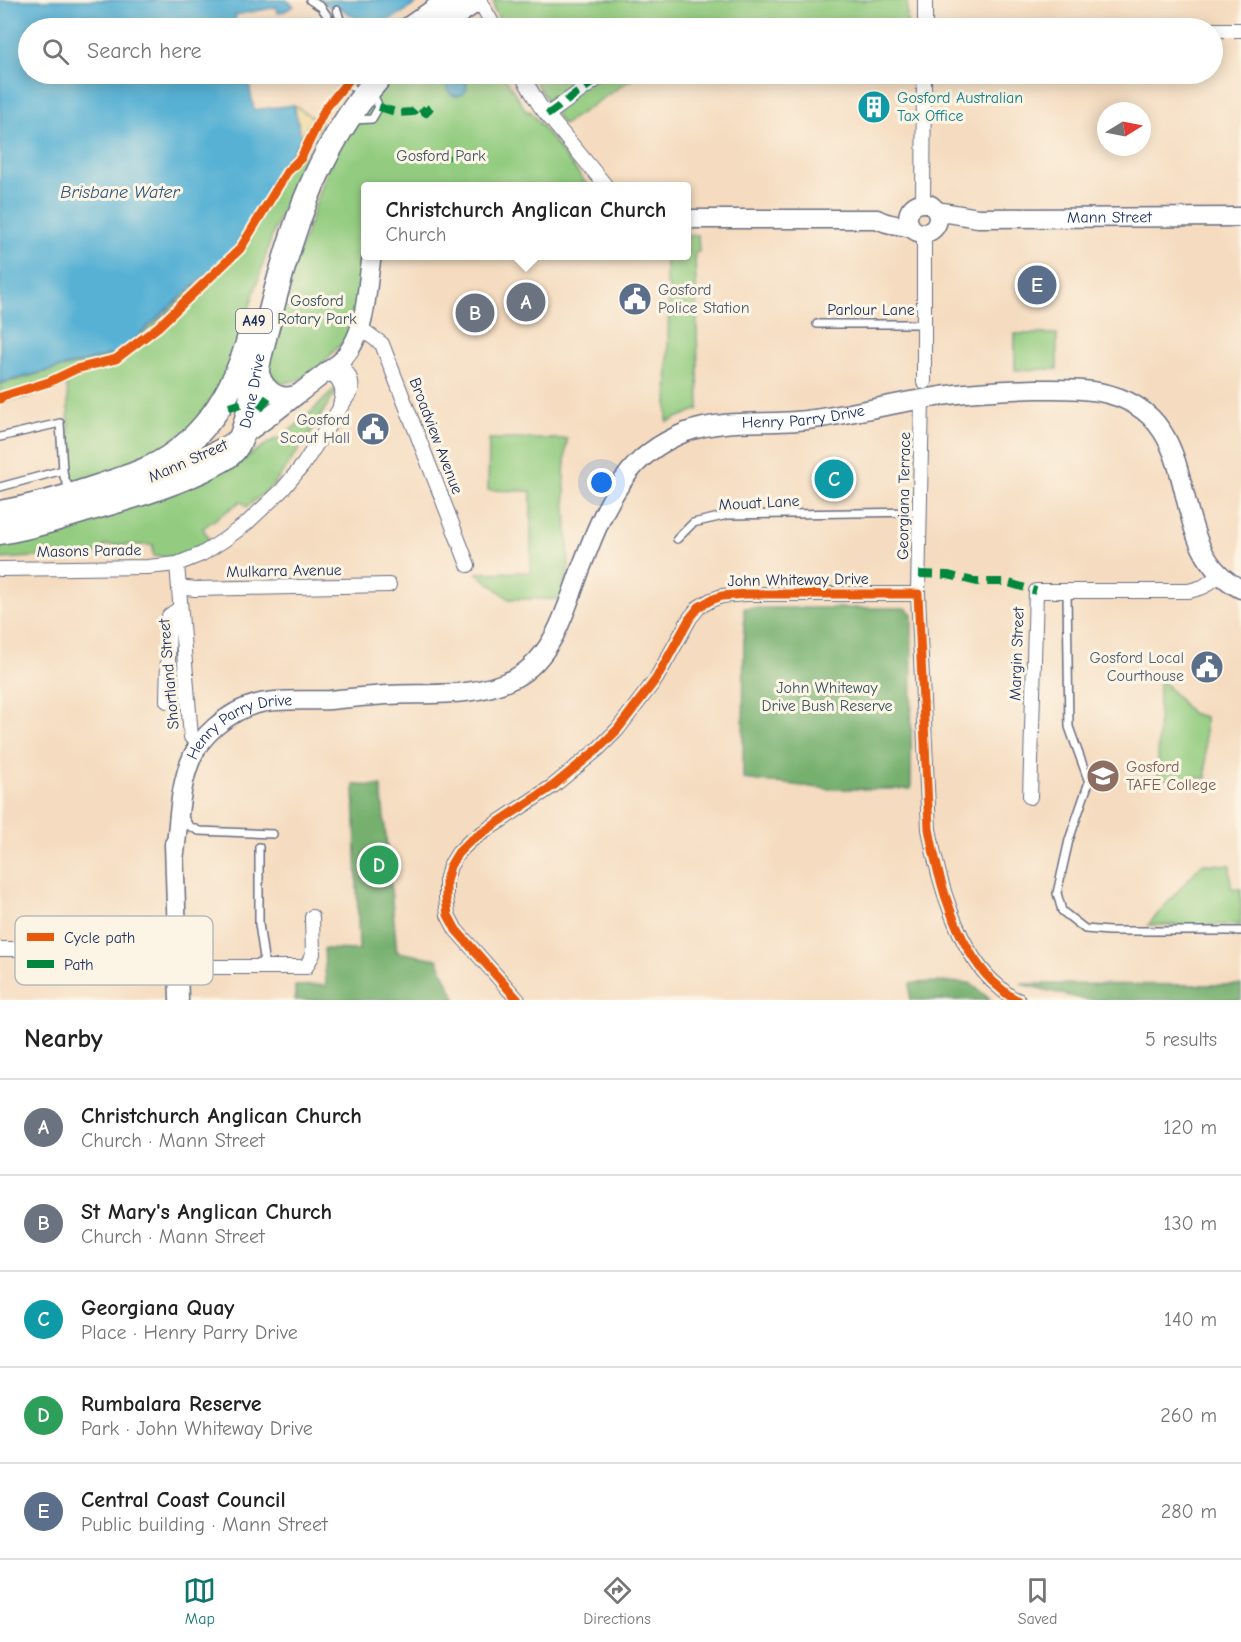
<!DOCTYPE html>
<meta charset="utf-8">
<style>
:root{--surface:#fff;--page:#f2f2f2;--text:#222;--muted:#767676;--line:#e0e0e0;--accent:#0f766e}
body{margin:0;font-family:"Comic Neue",sans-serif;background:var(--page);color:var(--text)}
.compass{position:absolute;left:1097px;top:102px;width:54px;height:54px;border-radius:50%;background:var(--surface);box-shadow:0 3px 15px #0003;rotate:80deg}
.you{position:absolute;left:602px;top:483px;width:21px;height:21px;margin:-15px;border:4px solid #fff;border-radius:50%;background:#1a73e8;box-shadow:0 0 0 9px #1a73e833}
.badge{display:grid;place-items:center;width:39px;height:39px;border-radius:50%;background:var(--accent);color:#fff;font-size:20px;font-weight:700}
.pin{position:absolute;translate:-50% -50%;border:3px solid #fff;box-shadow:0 2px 6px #0006}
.popup{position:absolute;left:361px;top:182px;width:330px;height:78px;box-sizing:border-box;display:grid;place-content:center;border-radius:6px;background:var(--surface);filter:drop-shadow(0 2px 4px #0005);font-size:20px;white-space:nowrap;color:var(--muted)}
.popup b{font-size:22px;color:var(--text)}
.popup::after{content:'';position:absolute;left:50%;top:100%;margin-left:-12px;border:12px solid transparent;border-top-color:var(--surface)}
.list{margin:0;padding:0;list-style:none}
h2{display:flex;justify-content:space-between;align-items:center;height:78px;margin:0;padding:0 24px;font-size:26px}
h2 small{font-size:20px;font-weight:400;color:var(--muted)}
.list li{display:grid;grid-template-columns:39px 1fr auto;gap:18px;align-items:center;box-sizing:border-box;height:96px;padding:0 24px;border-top:2px solid var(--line)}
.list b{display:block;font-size:22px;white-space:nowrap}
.list p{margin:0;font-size:20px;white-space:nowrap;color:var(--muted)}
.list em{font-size:20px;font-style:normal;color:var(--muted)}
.icon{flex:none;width:33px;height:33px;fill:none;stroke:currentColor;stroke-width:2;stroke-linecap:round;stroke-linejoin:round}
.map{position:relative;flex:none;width:1241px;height:1000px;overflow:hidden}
.search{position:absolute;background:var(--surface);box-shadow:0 3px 15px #0003;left:18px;right:18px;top:18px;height:66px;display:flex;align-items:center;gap:15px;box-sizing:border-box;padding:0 21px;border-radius:33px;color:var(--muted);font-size:22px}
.sheet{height:558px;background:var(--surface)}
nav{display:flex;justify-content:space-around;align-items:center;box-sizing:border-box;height:84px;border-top:2px solid var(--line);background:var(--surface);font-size:16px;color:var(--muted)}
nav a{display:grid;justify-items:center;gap:3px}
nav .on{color:var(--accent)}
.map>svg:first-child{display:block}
.green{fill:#93cc80;stroke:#577e6f;stroke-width:1.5}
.forest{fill:#76b06e;stroke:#487066;stroke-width:1.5}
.sand{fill:#eeda9e;stroke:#84847e;stroke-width:1.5}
.water{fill:#56b1d4;stroke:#387099;stroke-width:1.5}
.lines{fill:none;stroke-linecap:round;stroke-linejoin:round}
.lane-casing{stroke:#676c80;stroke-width:10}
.street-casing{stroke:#676c80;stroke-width:16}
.secondary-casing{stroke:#676c80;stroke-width:21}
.highway-casing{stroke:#676c80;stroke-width:27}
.lane{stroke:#fff;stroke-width:7}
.street{stroke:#fff;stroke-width:14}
.secondary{stroke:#fff;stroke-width:18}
.highway{stroke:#fff;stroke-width:24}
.quiet{stroke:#00873e;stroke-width:8;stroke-dasharray:15 8;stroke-linecap:butt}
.cycleway-casing{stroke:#fcf5e5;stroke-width:13}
.cycleway{stroke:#e8590c;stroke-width:9}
.labels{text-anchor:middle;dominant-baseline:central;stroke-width:6;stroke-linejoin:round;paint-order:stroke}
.shield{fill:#fcf5e5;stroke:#5e6a86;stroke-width:1.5}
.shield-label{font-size:15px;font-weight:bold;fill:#1b2f5e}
.culture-label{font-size:16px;fill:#0d838f;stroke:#fcf5e5;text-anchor:start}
.park-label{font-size:16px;fill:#395666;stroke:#fcf5e5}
.street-label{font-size:16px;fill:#1b2f5e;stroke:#fcf5e5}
.service-label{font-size:16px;fill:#4e5e75;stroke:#fcf5e5;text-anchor:end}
.education-label{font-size:16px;fill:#785e54;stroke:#fcf5e5;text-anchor:start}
.water-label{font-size:18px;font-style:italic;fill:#2d5681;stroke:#fcf5e5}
.key{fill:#fcf5e5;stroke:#b8babc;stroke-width:1.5}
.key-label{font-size:16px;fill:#1b2f5e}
</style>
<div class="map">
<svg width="1241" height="1000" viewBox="0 0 1241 1000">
<rect width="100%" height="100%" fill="#fcf5e5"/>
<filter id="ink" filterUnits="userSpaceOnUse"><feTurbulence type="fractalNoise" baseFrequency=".0167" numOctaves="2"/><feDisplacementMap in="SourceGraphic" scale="12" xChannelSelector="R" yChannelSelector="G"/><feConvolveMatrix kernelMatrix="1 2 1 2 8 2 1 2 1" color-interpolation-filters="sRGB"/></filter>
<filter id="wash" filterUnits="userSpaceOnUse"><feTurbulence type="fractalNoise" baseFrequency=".008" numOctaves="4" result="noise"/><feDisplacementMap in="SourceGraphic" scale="24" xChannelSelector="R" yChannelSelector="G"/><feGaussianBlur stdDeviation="1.35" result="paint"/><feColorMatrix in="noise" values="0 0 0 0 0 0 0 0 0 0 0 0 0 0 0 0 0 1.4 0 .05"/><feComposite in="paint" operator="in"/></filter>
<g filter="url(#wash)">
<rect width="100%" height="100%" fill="#f5dcc0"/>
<path class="green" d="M 494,0 L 907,0 L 907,28 L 504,28 L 494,9 Z
M 391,74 L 502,74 L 527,112 L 530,111 L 588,186 L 366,186 L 365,255 L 354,319 L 349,335 L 311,376 L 282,384 L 264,371 L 269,340 L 333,154 Z
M 530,74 L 639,74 L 563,125 Z
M 315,118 L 321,123 L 303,158 L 272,236 L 228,375 L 193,426 L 153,456 L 74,484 L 71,473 L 67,385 L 23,398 L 0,401 L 0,384 C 22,379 43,372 65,367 C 91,361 105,361 129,347 L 232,254 L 239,245 L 281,168 Z
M 698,235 L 699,252 L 695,252 L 699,409 L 667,422 L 669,285 L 666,284 L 666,256 L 686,256 L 687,236 Z
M 1015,334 L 1057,334 L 1057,369 L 1015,370 Z
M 335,389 L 336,393 L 330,400 L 308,437 L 274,484 L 247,507 L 241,501 L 203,528 L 210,541 L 183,558 L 153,556 L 153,545 L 104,545 L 103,553 L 0,559 L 0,539 L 240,461 L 275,439 L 279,439 L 305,418 Z
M 489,439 L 567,439 L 564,474 L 569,566 L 561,599 L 509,599 L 477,573 L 531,572 L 531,491 L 488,490 Z
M 1159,677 L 1191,713 L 1205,717 L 1206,778 L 1158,779 Z
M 1202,864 L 1230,865 L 1231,888 L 1241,889 L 1241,925 L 1148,925 Z"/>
<path class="forest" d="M 744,608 L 906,608 L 912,614 L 911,789 L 828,789 L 743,779 Z
M 354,785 L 381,786 L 397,952 L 437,959 L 456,1000 L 295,1000 L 295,986 L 326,985 L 324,949 L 359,950 Z
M 943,982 L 970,983 L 991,1000 L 910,1000 L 910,983 Z
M 1021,984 L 1241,985 L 1241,1000 L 1086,1000 Z"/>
<path class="sand" d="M 294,105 L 313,118 L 301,137 Z"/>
<path class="water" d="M 0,0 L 287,0 L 294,6 L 285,11 L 278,13 L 277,7 L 235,15 L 237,28 L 28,28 L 28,74 L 247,74 L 254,110 L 294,105 L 301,137 L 234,249 L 129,344 L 119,351 L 106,356 L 0,383 Z
M 319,0 L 421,0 C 391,21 374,35 341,8 L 333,12 L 331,7 Z
M447 86a10 10 0 1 1 20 0a10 10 0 1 1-20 0Z"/>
</g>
<g filter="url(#ink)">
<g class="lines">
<defs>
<path id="lane" d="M 310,0 L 321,7 L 336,28
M 337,10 L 343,28
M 339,74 L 347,83 L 352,87
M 354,120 L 372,119 L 379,107 L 372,92
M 817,324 L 924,324
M 0,437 L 60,423 L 63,470
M 0,487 L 63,470 L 64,477 L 70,490
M 677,539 L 693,523 L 728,515 L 921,512
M 1067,592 L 1069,727 L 1089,782 L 1069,840 L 1057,893 L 1062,911 L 1085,929 L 1109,931 L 1241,931
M 183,816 L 189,826 L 199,831 L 273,834
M 258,967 L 264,958 L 259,924 L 259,847"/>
<path id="street" d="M 479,0 L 495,28
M 925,28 L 925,0
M 1212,30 L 1241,30
M 521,74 L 540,106 L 606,186
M 547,115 L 604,74
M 923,203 L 924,74
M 924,234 L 924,382
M 360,328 L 382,344 L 468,565
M 332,372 C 342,383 345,391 340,405
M 177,564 L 191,737
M 0,569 L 148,567 L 177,564 L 202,554 L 224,540 L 247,523 L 282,490 L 303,465 L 351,391 C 353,379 347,372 339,363
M 179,587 L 195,589 L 389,585
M 918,594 L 922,399
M 167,701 L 169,616 L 180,608
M 1030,797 L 1036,591 L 1189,591 L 1203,587 L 1220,575
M 0,949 L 94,949
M 178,967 L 306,967 L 313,954 L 312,917
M 518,1000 L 456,930 L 448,915 L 446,898 L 446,881 L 450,866 L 458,853 L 470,841 L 553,786 L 598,749 L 617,730 L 656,679 L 690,618 L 699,607 L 711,600 L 722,596 L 746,594 L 918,594 L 929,829 C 938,880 958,954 999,987 C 1005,992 1010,998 1018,1000"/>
<g id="secondary">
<circle cx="923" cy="218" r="15"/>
<path id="s1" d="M 936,211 L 978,218 L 1241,217"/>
<path d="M 686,219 L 877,219 C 889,226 898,224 911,228"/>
<path d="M 258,365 C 261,386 276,403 298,394"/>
<path d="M 332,373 C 338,364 346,356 352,346 C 368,318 366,286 372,256"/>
<path d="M 155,477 C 185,465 216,453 243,435 C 276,414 306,386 339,363"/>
<path d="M 174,844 L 179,1000"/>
<path id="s2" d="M 175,853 C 179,821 179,785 193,755 C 198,744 206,735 215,727 C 253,693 285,702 330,700 C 349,698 368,696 388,695 C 430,693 476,698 515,678 C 556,656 567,603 583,563 C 594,534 606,504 624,479 C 639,457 661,442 686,432 C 725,418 767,425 807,420 C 855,414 901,401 949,395 C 977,391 1006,390 1035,389 C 1056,389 1078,388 1099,392 C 1216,414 1156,547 1241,589"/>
</g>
<g id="highway">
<path d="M 411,28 L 444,5"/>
<path d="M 434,28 L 475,0"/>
<path d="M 0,513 C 33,507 66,498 98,487 C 116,481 133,476 150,468 C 203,443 235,391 250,336"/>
<path id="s3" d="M 0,532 C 30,527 59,518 88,509 C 127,498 166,487 204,469 C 214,463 227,459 234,450 C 249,432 254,378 260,354 C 286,251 309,155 382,74"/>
</g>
</defs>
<use href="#lane" class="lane-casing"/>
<use href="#street" class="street-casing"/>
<use href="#secondary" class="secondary-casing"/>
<use href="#highway" class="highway-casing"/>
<use href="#lane" class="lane"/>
<use href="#street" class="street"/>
<use href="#secondary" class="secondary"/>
<use href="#highway" class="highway"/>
<path class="quiet" d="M 379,107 L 399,113 L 413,112 L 418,106 L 426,113 L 432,105
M 547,115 L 604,74
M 446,160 L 446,155
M 229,407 L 241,404
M 260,409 L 268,397
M 919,574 L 948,575 L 978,582 L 1005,582 L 1036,591"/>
<defs>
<path id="cycleway" d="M 0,399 L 1,397 L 49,382 L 76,369 L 116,359 L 158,327 L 240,249 L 287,172 L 301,158 L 325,109 L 354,74
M 518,1000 L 456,930 L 448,915 L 446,898 L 446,881 L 450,866 L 458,853 L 470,841 L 553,786 L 598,749 L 617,730 L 656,679 L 690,618 L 699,607 L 711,600 L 722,596 L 746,594 L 918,594 L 929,829 C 938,880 958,954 999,987 C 1005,992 1010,998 1018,1000"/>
</defs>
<use href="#cycleway" class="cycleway-casing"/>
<use href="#cycleway" class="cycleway"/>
</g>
</g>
<defs>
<symbol id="building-disc" viewBox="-11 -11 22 22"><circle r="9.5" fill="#0f9aa8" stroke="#fcf5e5"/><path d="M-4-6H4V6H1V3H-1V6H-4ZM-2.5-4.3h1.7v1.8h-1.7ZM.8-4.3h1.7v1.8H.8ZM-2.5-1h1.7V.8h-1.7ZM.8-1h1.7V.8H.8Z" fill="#fff"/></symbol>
<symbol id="civic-disc" viewBox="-11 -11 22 22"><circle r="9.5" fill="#5c6f8a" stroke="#fcf5e5"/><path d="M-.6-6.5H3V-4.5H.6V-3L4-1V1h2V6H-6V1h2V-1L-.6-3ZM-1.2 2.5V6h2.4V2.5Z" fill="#fff"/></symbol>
<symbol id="university-disc" viewBox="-11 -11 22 22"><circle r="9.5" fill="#8d6e63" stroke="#fcf5e5"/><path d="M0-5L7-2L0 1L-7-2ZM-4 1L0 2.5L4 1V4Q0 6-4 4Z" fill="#fff"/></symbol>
</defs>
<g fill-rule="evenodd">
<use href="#building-disc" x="855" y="88" width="38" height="38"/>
<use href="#civic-disc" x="616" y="280" width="38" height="38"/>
<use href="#civic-disc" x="354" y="410" width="38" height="38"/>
<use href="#civic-disc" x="1188" y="648" width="38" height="38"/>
<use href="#university-disc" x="1084" y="757" width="38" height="38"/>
</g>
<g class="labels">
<rect class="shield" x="236" y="309" width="36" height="24" rx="4.5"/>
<g class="shield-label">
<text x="254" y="321">A49</text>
</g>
<g class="culture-label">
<text x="897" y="98">Gosford Australian<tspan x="897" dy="18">Tax Office</tspan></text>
</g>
<g class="park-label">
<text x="441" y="156">Gosford Park</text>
<text x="317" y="301">Gosford<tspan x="317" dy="18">Rotary Park</tspan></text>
<text x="827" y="688">John Whiteway<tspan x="827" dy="18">Drive Bush Reserve</tspan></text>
</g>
<g class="street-label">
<text stroke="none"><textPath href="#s1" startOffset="174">Mann Street</textPath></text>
<text x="871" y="310">Parlour Lane</text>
<text stroke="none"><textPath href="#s3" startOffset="312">Dane Drive</textPath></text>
<text stroke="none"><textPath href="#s2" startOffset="873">Henry Parry Drive</textPath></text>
<text transform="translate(436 436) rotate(69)">Broadview Avenue</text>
<text transform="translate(188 461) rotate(-24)">Mann Street</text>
<text transform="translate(904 496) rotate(-89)">Georgiana Terrace</text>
<text transform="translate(759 503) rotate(-3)">Mouat Lane</text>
<text transform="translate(89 551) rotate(-1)">Masons Parade</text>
<text transform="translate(284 571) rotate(-1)">Mulkarra Avenue</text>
<text transform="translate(798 580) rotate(-1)">John Whiteway Drive</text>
<text transform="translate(1017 654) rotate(-88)">Margin Street</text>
<text transform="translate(169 674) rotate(-95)">Shortland Street</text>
<text stroke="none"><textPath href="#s2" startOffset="158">Henry Parry Drive</textPath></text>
</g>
<g class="service-label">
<text x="658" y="290" text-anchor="start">Gosford<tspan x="658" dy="18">Police Station</tspan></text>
<text x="350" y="420">Gosford<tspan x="350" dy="18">Scout Hall</tspan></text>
<text x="1184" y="658">Gosford Local<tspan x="1184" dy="18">Courthouse</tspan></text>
</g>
<g class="education-label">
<text x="1126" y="767">Gosford<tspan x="1126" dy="18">TAFE College</tspan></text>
</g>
<g class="water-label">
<text x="120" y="192">Brisbane Water</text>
</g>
</g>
<rect x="15" y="916" width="198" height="69" rx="9" class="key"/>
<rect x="27" y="933" width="27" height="8" fill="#e8590c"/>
<rect x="27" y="960" width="27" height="8" fill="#00873e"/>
<g class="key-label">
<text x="64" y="943">Cycle path</text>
<text x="64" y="970">Path</text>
</g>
</svg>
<svg class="compass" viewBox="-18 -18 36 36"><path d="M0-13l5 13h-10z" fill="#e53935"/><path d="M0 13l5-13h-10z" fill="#767676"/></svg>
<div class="you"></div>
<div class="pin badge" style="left:526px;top:302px;background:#6b7280">A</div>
<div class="popup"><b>Christchurch Anglican Church</b>Church</div>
<div class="pin badge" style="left:475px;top:313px;background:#6b7280">B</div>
<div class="pin badge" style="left:834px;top:479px;background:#0f9aa8">C</div>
<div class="pin badge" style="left:379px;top:865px;background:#2e9e5b">D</div>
<div class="pin badge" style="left:1037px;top:285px;background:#5c6f8a">E</div>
<div class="search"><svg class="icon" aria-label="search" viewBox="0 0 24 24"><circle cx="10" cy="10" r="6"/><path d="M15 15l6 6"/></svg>Search here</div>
</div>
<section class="sheet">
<h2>Nearby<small>5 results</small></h2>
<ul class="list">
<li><span class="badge" style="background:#6b7280">A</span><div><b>Christchurch Anglican Church</b><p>Church · Mann Street</p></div><em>120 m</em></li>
<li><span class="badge" style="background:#6b7280">B</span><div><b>St Mary's Anglican Church</b><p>Church · Mann Street</p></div><em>130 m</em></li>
<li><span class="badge" style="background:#0f9aa8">C</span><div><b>Georgiana Quay</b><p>Place · Henry Parry Drive</p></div><em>140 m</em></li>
<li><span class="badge" style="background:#2e9e5b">D</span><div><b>Rumbalara Reserve</b><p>Park · John Whiteway Drive</p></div><em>260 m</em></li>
<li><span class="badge" style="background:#5c6f8a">E</span><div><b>Central Coast Council</b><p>Public building · Mann Street</p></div><em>280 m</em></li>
</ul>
</section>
<nav>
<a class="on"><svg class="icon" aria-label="map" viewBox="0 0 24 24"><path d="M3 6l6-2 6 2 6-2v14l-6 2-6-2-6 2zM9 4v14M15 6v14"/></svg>Map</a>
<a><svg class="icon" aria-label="directions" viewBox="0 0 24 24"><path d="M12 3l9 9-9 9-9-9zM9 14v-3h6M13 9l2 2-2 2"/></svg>Directions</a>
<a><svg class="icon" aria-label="saved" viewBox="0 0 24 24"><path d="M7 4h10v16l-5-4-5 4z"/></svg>Saved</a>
</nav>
